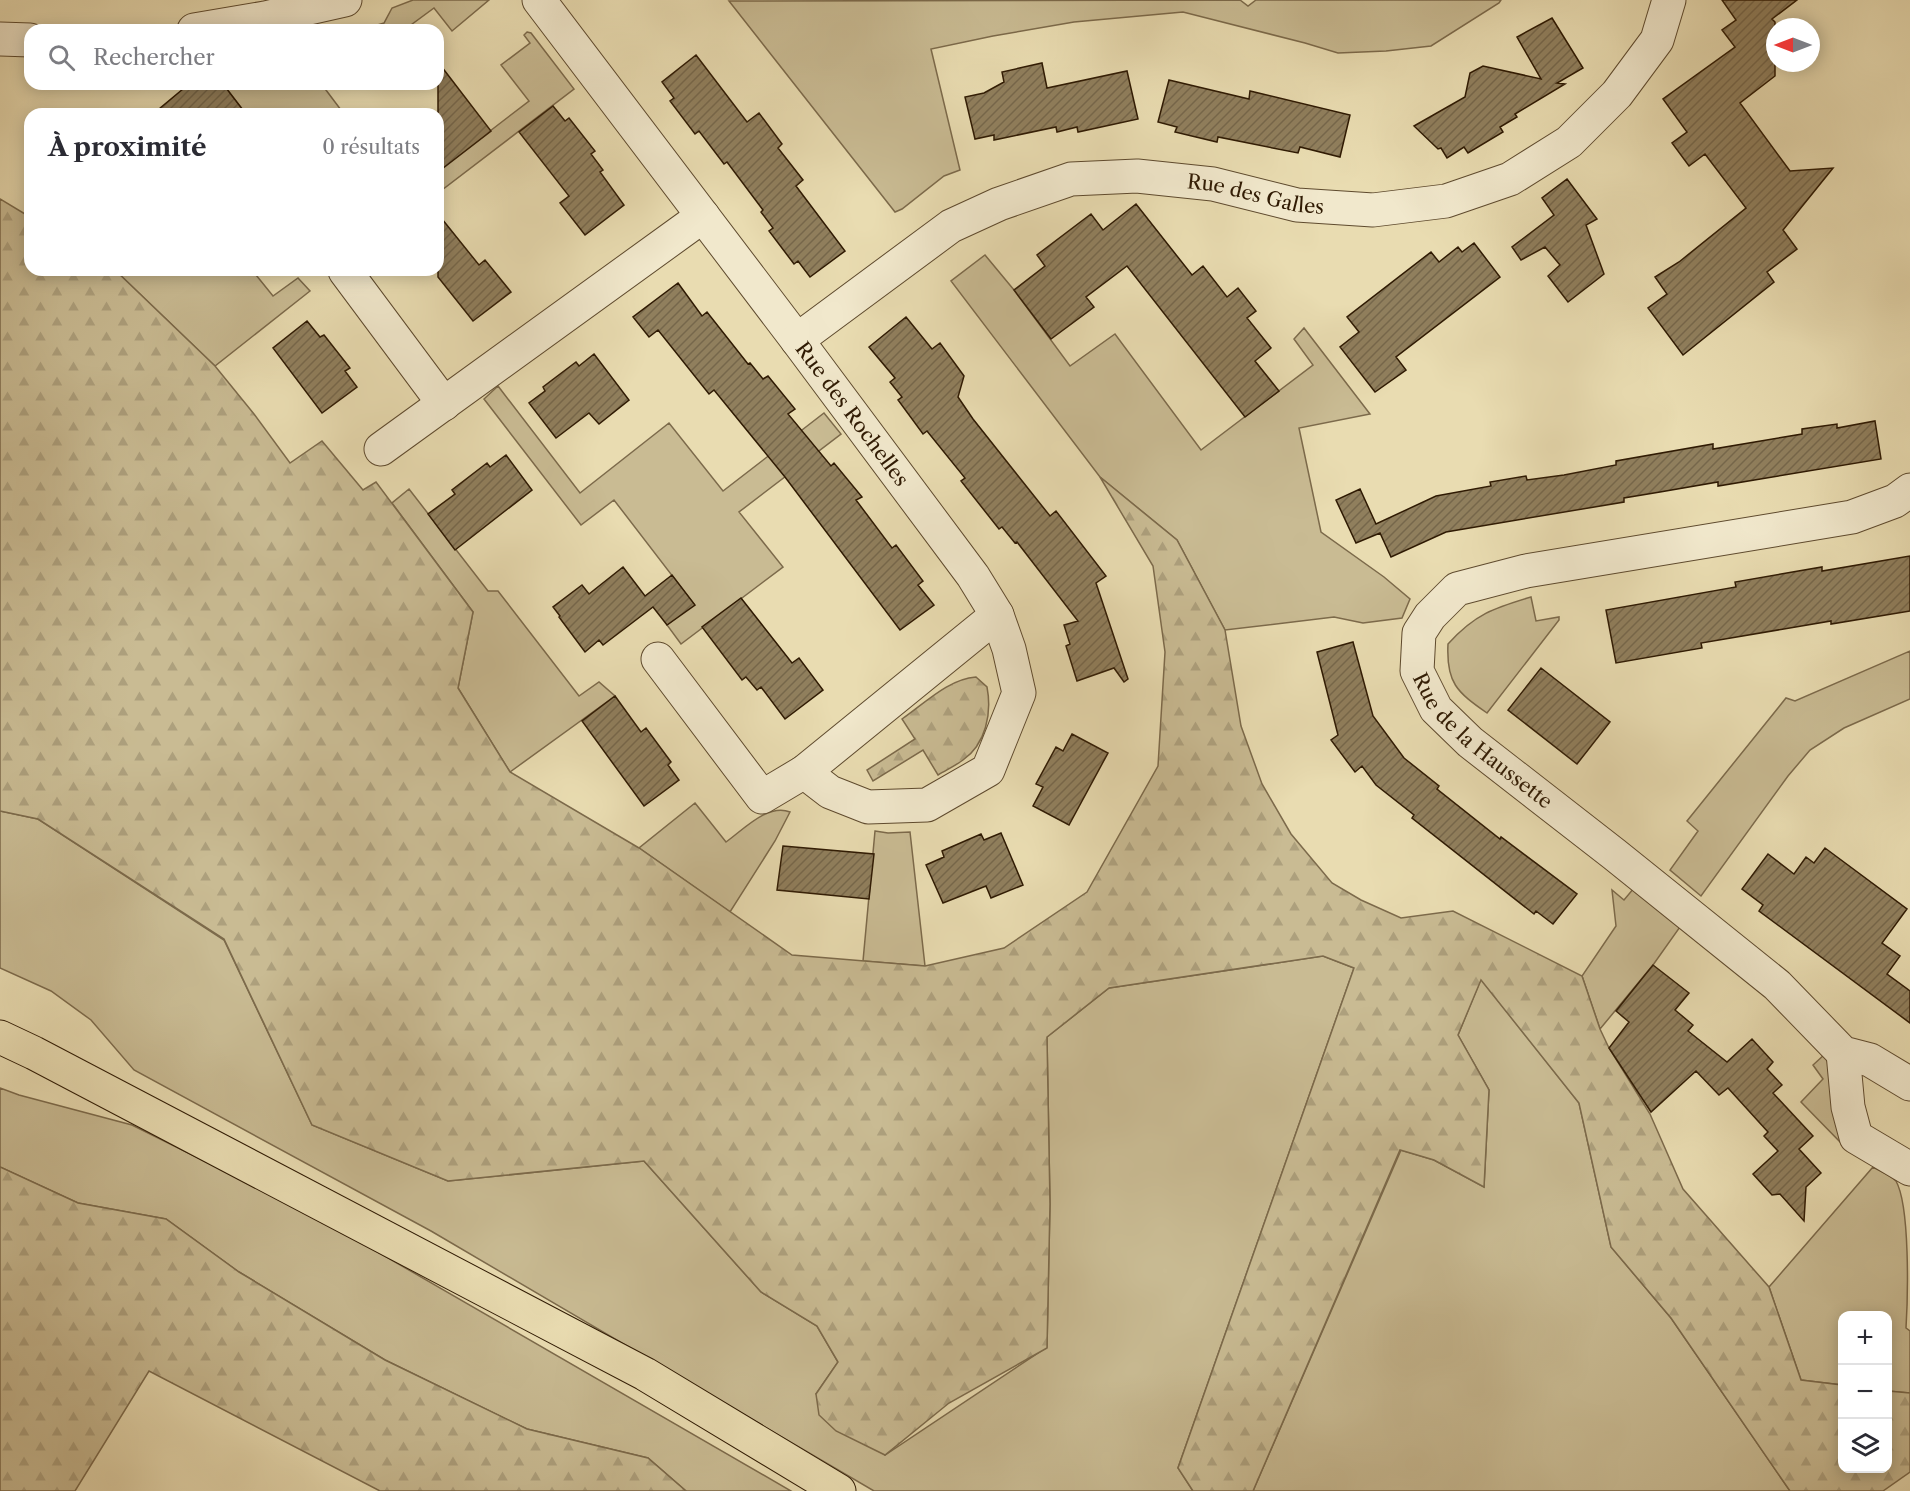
<!DOCTYPE html>
<html lang="fr">
<meta charset="utf-8">
<style>
:root{--surface:#fff;--page:#f2f2f3;--text:#2b2b33;--muted:#7c7c81;--line:#e1e1e2}
body{margin:0;font-family:"Libre Caslon Text",serif;background:var(--page);color:var(--text)}
.controls{position:absolute;right:18px;bottom:18px;display:grid;overflow:hidden;border-radius:12px;box-shadow:0 3px 15px #0003}
.controls button{width:54px;height:54px;display:grid;place-items:center;padding:0;border:0;border-bottom:2px solid var(--line);background:var(--surface);color:var(--text);font:30px sans-serif}
.compass{position:absolute;left:1766px;top:18px;width:54px;height:54px;border-radius:50%;background:var(--surface);box-shadow:0 3px 15px #0003;rotate:270deg}
.list{margin:0;padding:0;list-style:none}
h2{display:flex;justify-content:space-between;align-items:center;height:78px;margin:0;padding:0 24px;font-size:26px}
h2 small{font-size:20px;font-weight:400;color:var(--muted)}
.icon{flex:none;width:33px;height:33px;fill:none;stroke:currentColor;stroke-width:2;stroke-linecap:round;stroke-linejoin:round}
.map{position:relative;flex:none;width:1910px;height:1491px;overflow:hidden}
.search{position:absolute;background:var(--surface);box-shadow:0 3px 15px #0003;left:24px;top:24px;width:420px;height:66px;display:flex;align-items:center;gap:15px;box-sizing:border-box;padding:0 21px;border-radius:18px;color:var(--muted);font-size:22px}
.panel{position:absolute;background:var(--surface);box-shadow:0 3px 15px #0003;left:24px;top:108px;width:420px;height:168px;border-radius:18px}
.map>svg:first-child{display:block}
.grass{fill:#c9bb93;stroke:#7c6a4b;stroke-width:1.5}
.forest{fill:url(#forest-firs);stroke:#7c6a4b;stroke-width:1.5}
.building{fill:url(#building-hatch);stroke:#2f1a03;stroke-width:1.5}
.lines{fill:none;stroke-linecap:round;stroke-linejoin:round}
.minor-casing{stroke:#5e4a2e;stroke-width:35}
.major-casing{stroke:#2f1a03;stroke-width:35}
.minor{stroke:#f1e8cc;stroke-width:33}
.major{stroke:#e9dcb1;stroke-width:33}
.labels{text-anchor:middle;dominant-baseline:central;stroke-width:6;stroke-linejoin:round;paint-order:stroke}
.street-label{font-size:20px;fill:#2f1a03;stroke:#f1e8cc}
</style>
<div class="map">
<svg width="1910" height="1491" viewBox="0 0 1910 1491">
<defs>
<pattern id="forest-firs" width="22" height="20" patternUnits="userSpaceOnUse" patternTransform="scale(1.5)"><rect width="22" height="20" fill="#c9bb93"/><path d="M5 1l3.5 6h-7zM16 11l3.5 6h-7z" fill="#ada07d"/></pattern>
<pattern id="building-hatch" width="6" height="6" patternUnits="userSpaceOnUse" patternTransform="scale(1.5)"><rect width="6" height="6" fill="#907f5d"/><path d="M-1 1l2-2M0 6l6-6M5 7l2-2" fill="none" stroke="#76674b"/></pattern>
</defs>
<rect width="100%" height="100%" fill="#e9dcb1"/>
<filter id="stains"><feTurbulence type="fractalNoise" baseFrequency=".00333" numOctaves="4"/><feColorMatrix values="0 0 0 0 .2 0 0 0 0 .09 0 0 0 0 .02 0 0 0 .5 -.17"/></filter>
<radialGradient id="worn" r=".72"><stop offset=".6" stop-color="#630" stop-opacity="0"/><stop offset="1" stop-color="#630" stop-opacity=".3"/></radialGradient>
<path class="grass" d="M 413,0 L 489,0 L 452,31 L 434,8 L 404,30 L 361,30 L 384,23 L 392,8 Z
M 1240,0 L 1248,6 L 1256,0 L 1501,0 L 1499,3 L 1431,46 L 1386,51 L 1338,53 L 1305,43 L 1183,12 L 1074,22 L 993,36 L 931,49 L 960,170 L 944,176 L 902,209 L 895,212 L 729,1 Z
M 527,32 L 531,33 L 574,89 L 438,193 L 438,171 L 529,101 L 501,65 L 530,43 L 524,35 Z
M 223,84 L 333,84 L 326,90 L 344,114 L 246,114 Z
M 985,255 L 1014,290 L 1070,366 L 1115,334 L 1201,450 L 1313,365 L 1294,339 L 1304,328 L 1370,414 L 1299,428 L 1321,532 L 1384,577 L 1410,599 L 1402,618 L 1363,623 L 1334,617 L 1225,630 L 1177,540 L 1100,477 L 951,281 Z
M 115,270 L 252,270 L 273,296 L 298,278 L 310,291 L 215,366 Z
M 498,386 L 580,493 L 669,423 L 723,491 L 824,413 L 841,434 L 739,512 L 783,567 L 681,644 L 667,625 L 694,604 L 614,500 L 581,525 L 484,399 Z
M 409,489 L 488,591 L 498,591 L 579,696 L 599,682 L 615,696 L 510,772 L 458,688 L 473,612 L 392,503 Z
M 1531,597 L 1536,621 L 1559,617 L 1559,620 L 1487,713 C 1457,692 1446,683 1448,644 C 1475,614 1494,608 1531,597 Z
M 1910,651 L 1910,699 L 1844,728 L 1810,750 L 1788,776 L 1701,896 L 1670,870 L 1698,831 L 1687,821 L 1786,698 L 1795,701 Z
M 695,803 L 726,842 C 743,830 768,803 790,812 L 775,841 L 730,912 L 639,848 Z
M 0,811 L 38,819 L 224,940 L 312,1125 L 448,1181 L 644,1161 L 761,1292 L 817,1326 L 838,1362 L 816,1394 L 885,1455 L 1047,1347 L 1050,1204 L 1047,1037 L 1109,988 L 1323,956 L 1354,968 L 1178,1468 L 1193,1491 L 874,1491 L 431,1231 L 134,1070 L 91,1020 L 51,991 L 0,968 Z
M 875,831 L 888,833 L 910,832 L 925,966 L 863,961 Z
M 1634,888 L 1680,927 L 1653,965 L 1600,1029 L 1582,976 L 1616,926 L 1612,890 L 1624,900 Z
M 1481,979 L 1579,1103 L 1611,1247 L 1671,1318 L 1790,1491 L 1253,1491 L 1401,1150 L 1434,1160 L 1484,1187 L 1489,1090 L 1458,1035 Z
M 1825,1054 L 1830,1060 L 1844,1146 L 1801,1102 L 1823,1079 L 1813,1065 Z
M 0,1088 L 19,1095 L 132,1125 L 319,1218 L 791,1491 L 686,1491 L 648,1458 L 527,1429 L 385,1360 L 239,1272 L 166,1219 L 78,1203 L 0,1167 Z
M 1873,1167 C 1880,1171 1891,1175 1896,1181 C 1910,1206 1908,1295 1906,1328 L 1910,1331 L 1910,1393 L 1888,1391 L 1888,1316 L 1842,1316 L 1842,1385 L 1801,1380 L 1769,1287 Z"/>
<path class="forest" d="M 0,199 L 30,217 L 30,270 L 115,270 L 215,366 L 254,414 L 290,463 L 322,441 L 363,490 L 376,482 L 473,612 L 458,688 L 510,772 L 639,848 L 792,955 L 925,966 L 1004,948 L 1087,892 L 1158,766 L 1165,652 L 1153,566 L 1100,477 L 1177,540 L 1225,630 L 1241,726 L 1262,784 L 1291,834 L 1332,883 L 1361,900 L 1401,918 L 1453,911 L 1582,976 L 1600,1029 L 1609,1048 L 1650,1114 L 1683,1189 L 1769,1287 L 1801,1380 L 1842,1385 L 1842,1468 L 1888,1468 L 1888,1391 L 1910,1393 L 1910,1472 L 1883,1491 L 1790,1491 L 1671,1318 L 1611,1247 L 1579,1103 L 1481,980 L 1458,1035 L 1489,1090 L 1484,1187 L 1434,1160 L 1400,1150 L 1253,1491 L 1193,1491 L 1178,1468 L 1354,968 L 1323,956 L 1109,988 L 1047,1037 L 1050,1204 L 1047,1348 L 949,1403 L 885,1455 L 836,1431 L 819,1415 L 816,1394 L 838,1362 L 817,1326 L 761,1292 L 644,1161 L 448,1181 L 312,1125 L 224,939 L 38,819 L 0,811 Z
M 976,677 L 987,687 C 992,713 986,744 963,760 C 955,766 946,770 938,775 L 923,750 L 873,781 L 867,770 L 915,739 L 902,719 C 924,704 948,679 976,677 Z
M 0,1167 L 78,1203 L 166,1219 L 239,1272 L 385,1360 L 527,1429 L 648,1458 L 686,1491 L 380,1491 L 149,1371 L 75,1491 L 0,1491 Z"/>
<path class="building" d="M 1722,0 L 1797,0 L 1772,19 L 1775,22 L 1775,76 L 1740,103 L 1790,171 L 1833,168 L 1783,230 L 1797,249 L 1767,272 L 1774,282 L 1683,355 L 1648,308 L 1667,294 L 1655,277 L 1679,262 L 1746,208 L 1705,154 L 1689,166 L 1672,143 L 1687,132 L 1663,99 L 1735,47 L 1722,30 L 1736,20 Z
M 1552,18 L 1583,68 L 1557,83 L 1565,84 L 1515,114 L 1517,117 L 1500,127 L 1503,132 L 1468,153 L 1464,147 L 1447,158 L 1441,148 L 1438,149 L 1414,126 L 1465,97 L 1470,73 L 1483,66 L 1541,79 L 1517,37 Z
M 696,55 L 747,122 L 759,113 L 782,144 L 778,148 L 803,180 L 796,186 L 845,251 L 810,277 L 798,261 L 794,264 L 769,231 L 773,228 L 761,212 L 763,210 L 727,162 L 724,164 L 699,131 L 695,134 L 670,101 L 674,98 L 662,82 Z
M 438,62 L 491,131 L 438,172 Z
M 1042,63 L 1047,88 L 1127,71 L 1138,119 L 1078,132 L 1077,127 L 1057,132 L 1056,127 L 994,140 L 994,135 L 975,139 L 965,97 L 984,93 L 1004,82 L 1002,72 Z
M 1169,80 L 1249,99 L 1250,91 L 1350,115 L 1340,157 L 1300,147 L 1298,153 L 1218,137 L 1217,142 L 1175,132 L 1177,127 L 1158,122 Z
M 189,84 L 223,84 L 246,114 L 153,114 Z
M 553,106 L 565,121 L 569,118 L 595,151 L 591,154 L 603,170 L 600,172 L 624,205 L 585,235 L 560,203 L 569,196 L 519,132 Z
M 1567,179 L 1597,219 L 1586,225 L 1604,274 L 1568,302 L 1548,276 L 1560,265 L 1545,247 L 1521,260 L 1512,247 L 1554,215 L 1542,198 Z
M 1136,204 L 1192,275 L 1203,266 L 1227,297 L 1238,288 L 1256,311 L 1247,318 L 1271,348 L 1255,361 L 1279,391 L 1245,417 L 1127,266 L 1086,297 L 1094,307 L 1051,339 L 1014,290 L 1045,266 L 1037,255 L 1091,214 L 1103,230 Z
M 438,214 L 479,265 L 485,260 L 511,292 L 473,321 L 438,277 Z
M 1474,243 L 1500,277 L 1396,357 L 1406,370 L 1375,392 L 1340,347 L 1359,332 L 1347,317 L 1431,252 L 1439,262 L 1458,247 L 1462,252 Z
M 678,283 L 702,316 L 707,312 L 748,364 L 750,363 L 763,379 L 768,376 L 795,409 L 788,414 L 831,466 L 834,463 L 862,497 L 856,500 L 892,548 L 896,545 L 923,581 L 918,585 L 934,605 L 900,630 L 785,477 L 714,390 L 709,394 L 658,330 L 649,337 L 633,317 Z
M 906,317 L 932,349 L 940,343 L 964,376 L 958,397 L 973,419 L 1050,516 L 1056,511 L 1106,576 L 1096,583 L 1128,679 L 1124,682 L 1114,668 L 1077,681 L 1066,646 L 1070,644 L 1064,625 L 1078,621 L 1017,542 L 1015,543 L 1002,527 L 999,529 L 961,481 L 965,478 L 927,431 L 923,434 L 898,400 L 902,397 L 890,382 L 895,378 L 869,347 Z
M 307,321 L 320,337 L 324,335 L 350,368 L 345,371 L 357,387 L 322,413 L 273,348 Z
M 594,354 L 629,400 L 599,424 L 589,413 L 556,438 L 529,403 L 545,391 L 543,387 L 576,362 L 579,366 Z
M 1875,421 L 1881,459 L 1718,486 L 1718,482 L 1660,492 L 1624,498 L 1624,502 L 1446,532 L 1391,557 L 1380,533 L 1356,543 L 1336,500 L 1360,489 L 1376,524 L 1436,496 L 1491,486 L 1490,482 L 1526,476 L 1527,480 L 1564,475 L 1616,465 L 1616,461 L 1713,444 L 1713,449 L 1802,434 L 1802,429 L 1837,424 L 1837,428 Z
M 506,455 L 532,490 L 455,550 L 428,514 L 455,494 L 452,490 L 487,463 L 490,467 Z
M 1910,556 L 1910,611 L 1831,624 L 1831,621 L 1701,643 L 1702,648 L 1616,663 L 1606,610 L 1736,587 L 1735,582 L 1822,567 L 1822,571 Z
M 623,567 L 645,596 L 672,575 L 695,605 L 667,625 L 653,607 L 603,645 L 599,640 L 585,652 L 559,617 L 560,616 L 553,607 L 582,585 L 589,594 Z
M 741,598 L 792,663 L 799,658 L 823,690 L 785,719 L 761,687 L 757,690 L 746,677 L 742,680 L 702,627 Z
M 1353,642 L 1373,716 L 1404,758 L 1439,786 L 1437,789 L 1500,839 L 1501,837 L 1577,894 L 1553,924 L 1536,911 L 1534,914 L 1412,818 L 1414,815 L 1376,785 L 1362,766 L 1355,772 L 1331,740 L 1338,735 L 1317,652 Z
M 1541,668 L 1610,722 L 1577,764 L 1508,710 Z
M 615,696 L 641,732 L 646,728 L 671,762 L 668,765 L 679,780 L 644,806 L 582,721 Z
M 1072,734 L 1108,753 L 1069,825 L 1033,806 L 1043,787 L 1036,784 L 1056,747 L 1063,751 Z
M 1001,833 L 1023,885 L 991,898 L 986,886 L 943,903 L 926,865 L 944,857 L 942,851 L 981,834 L 984,840 Z
M 783,846 L 874,854 L 869,899 L 777,890 Z
M 1825,848 L 1907,909 L 1882,943 L 1900,956 L 1887,974 L 1910,991 L 1910,1023 L 1759,911 L 1763,905 L 1742,889 L 1768,854 L 1794,874 L 1806,857 L 1814,863 Z
M 1653,965 L 1689,993 L 1675,1010 L 1693,1025 L 1688,1031 L 1727,1062 L 1752,1039 L 1773,1062 L 1767,1069 L 1782,1085 L 1773,1093 L 1813,1136 L 1799,1149 L 1821,1173 L 1806,1187 L 1804,1221 L 1780,1194 L 1772,1195 L 1753,1174 L 1778,1151 L 1764,1136 L 1768,1132 L 1728,1088 L 1719,1095 L 1696,1071 L 1651,1112 L 1609,1048 L 1629,1022 L 1616,1011 Z"/>
<g class="lines">
<defs>
<g id="minor">
<path id="s1" d="M 539,0 L 797,340 L 973,576 L 997,615 L 1009,649 L 1019,693 L 988,770 L 927,805 L 868,807 L 830,792 L 804,772"/>
<path d="M 194,30 L 265,18 L 345,0"/>
<path d="M 0,39 L 30,40"/>
<path d="M 345,271 L 444,404"/>
<path id="s2" d="M 797,340 L 951,226 L 999,204 L 1071,179 L 1137,176 L 1213,184 L 1297,205 L 1373,210 L 1446,201 L 1510,179 L 1569,142 L 1617,94 L 1657,40 L 1669,0"/>
<path d="M 381,449 L 703,216"/>
<path id="s3" d="M 1910,490 L 1895,501 L 1852,517 L 1526,571 L 1457,589 L 1430,616 L 1419,633 L 1417,671 L 1436,709 L 1470,742 L 1614,854 L 1777,985 L 1843,1053 L 1870,1060 L 1910,1084"/>
<path d="M 658,659 L 762,797 L 804,772 L 997,615"/>
<path d="M 1843,1053 L 1848,1107 L 1856,1137 L 1910,1169"/>
</g>
<path id="major" d="M 0,1037 L 34,1053 L 645,1374 L 839,1491"/>
</defs>
<use href="#minor" class="minor-casing"/>
<use href="#major" class="major-casing"/>
<use href="#minor" class="minor"/>
<use href="#major" class="major"/>
</g>
<g class="labels">
<g class="street-label">
<text stroke="none"><textPath href="#s2" startOffset="507">Rue des Galles</textPath></text>
<text stroke="none"><textPath href="#s1" startOffset="519">Rue des Rochelles</textPath></text>
<text stroke="none"><textPath href="#s3" startOffset="660">Rue de la Haussette</textPath></text>
</g>
</g>
<rect width="100%" height="100%" filter="url(#stains)"/>
<rect width="100%" height="100%" fill="url(#worn)"/>
</svg>
<div class="controls">
<button>+</button>
<button>−</button>
<button><svg class="icon" aria-label="layers" viewBox="0 0 24 24"><path d="M12 4l9 5-9 5-9-5zM3 14l9 5 9-5"/></svg></button>
</div>
<svg class="compass" viewBox="-18 -18 36 36"><path d="M0-13l5 13h-10z" fill="#e53935"/><path d="M0 13l5-13h-10z" fill="#7c7c81"/></svg>
<div class="search"><svg class="icon" aria-label="search" viewBox="0 0 24 24"><circle cx="10" cy="10" r="6"/><path d="M15 15l6 6"/></svg>Rechercher</div>
<section class="panel">
<h2>À proximité<small>0 résultats</small></h2>
<ul class="list">
</ul>
</section>
</div>
